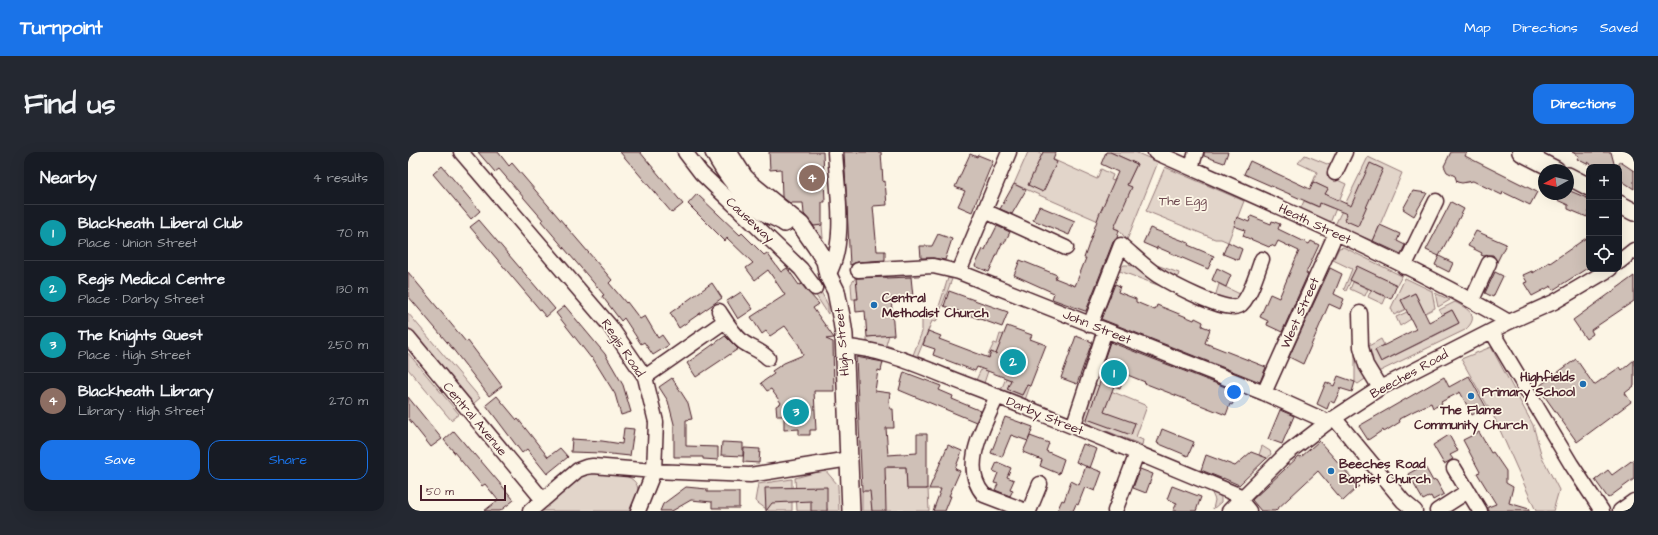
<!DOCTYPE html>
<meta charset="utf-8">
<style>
:root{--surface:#171b24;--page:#242831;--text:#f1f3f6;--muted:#9ea1a6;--line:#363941;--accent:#1a73e8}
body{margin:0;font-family:"Architects Daughter",sans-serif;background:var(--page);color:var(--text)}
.controls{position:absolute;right:12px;top:12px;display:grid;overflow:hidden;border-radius:8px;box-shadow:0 4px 16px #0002}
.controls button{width:36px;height:36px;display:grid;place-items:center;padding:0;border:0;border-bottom:1px solid var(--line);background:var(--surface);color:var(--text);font:20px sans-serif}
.compass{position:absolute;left:1130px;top:12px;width:36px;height:36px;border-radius:50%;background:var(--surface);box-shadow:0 4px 16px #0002;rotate:262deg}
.scale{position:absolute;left:12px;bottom:10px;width:86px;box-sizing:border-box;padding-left:4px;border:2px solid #4a1f2b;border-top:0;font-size:11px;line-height:14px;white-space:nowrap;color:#4a1f2b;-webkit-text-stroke:3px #fcf5e5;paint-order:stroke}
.you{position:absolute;left:826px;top:240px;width:14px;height:14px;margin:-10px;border:3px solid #fff;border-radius:50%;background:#1a73e8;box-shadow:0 0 0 6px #1a73e833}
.badge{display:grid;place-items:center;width:26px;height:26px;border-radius:50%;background:var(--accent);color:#fff;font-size:13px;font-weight:700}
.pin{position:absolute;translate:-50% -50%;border:2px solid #fff;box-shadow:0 1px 4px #0006}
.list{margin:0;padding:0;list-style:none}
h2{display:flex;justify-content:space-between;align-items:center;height:52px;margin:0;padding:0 16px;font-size:17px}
h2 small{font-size:13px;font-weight:400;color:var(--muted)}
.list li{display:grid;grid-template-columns:26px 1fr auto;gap:12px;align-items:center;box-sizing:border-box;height:56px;padding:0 16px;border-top:1px solid var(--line)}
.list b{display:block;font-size:15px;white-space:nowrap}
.list p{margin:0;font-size:13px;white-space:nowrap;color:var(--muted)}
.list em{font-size:13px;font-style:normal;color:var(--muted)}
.actions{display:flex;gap:8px;padding:12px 16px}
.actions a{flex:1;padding:9px 0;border:1px solid var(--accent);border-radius:12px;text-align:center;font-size:14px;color:var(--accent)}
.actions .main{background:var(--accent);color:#fff}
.icon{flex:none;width:22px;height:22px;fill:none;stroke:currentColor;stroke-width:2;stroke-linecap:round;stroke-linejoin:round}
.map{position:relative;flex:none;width:1226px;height:359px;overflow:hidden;border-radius:12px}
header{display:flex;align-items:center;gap:24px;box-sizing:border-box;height:56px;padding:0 20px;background:var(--accent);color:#fff}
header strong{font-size:19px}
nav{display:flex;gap:22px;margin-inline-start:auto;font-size:14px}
.intro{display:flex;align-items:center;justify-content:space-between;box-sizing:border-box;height:96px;padding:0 24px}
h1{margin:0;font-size:28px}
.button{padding:10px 18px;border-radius:12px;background:var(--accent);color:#fff;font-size:14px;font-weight:700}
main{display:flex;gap:24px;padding:0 24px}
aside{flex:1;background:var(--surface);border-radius:12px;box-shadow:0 4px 16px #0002}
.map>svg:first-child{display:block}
.green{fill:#e2d5ca;stroke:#967a7a}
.building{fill:#cfc0b7;stroke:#4a1f2b}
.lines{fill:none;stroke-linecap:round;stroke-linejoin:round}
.minor-casing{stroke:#4a1f2b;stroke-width:17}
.major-casing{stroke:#4a1f2b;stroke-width:20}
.minor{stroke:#fcf5e5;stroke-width:14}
.major{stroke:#fcf5e5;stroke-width:17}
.poi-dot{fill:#1f6fb2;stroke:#fcf5e5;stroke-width:1.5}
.labels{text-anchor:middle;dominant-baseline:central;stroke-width:3.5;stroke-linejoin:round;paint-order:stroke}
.park-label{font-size:13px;fill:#704c53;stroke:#fcf5e5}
.street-label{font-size:13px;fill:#4a1f2b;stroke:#fcf5e5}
.poi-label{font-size:13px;font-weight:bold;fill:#4a1f2b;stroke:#fcf5e5;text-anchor:start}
</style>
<header>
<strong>Turnpoint</strong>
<nav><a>Map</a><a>Directions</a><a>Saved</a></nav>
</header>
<div class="intro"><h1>Find us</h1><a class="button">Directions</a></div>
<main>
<aside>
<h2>Nearby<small>4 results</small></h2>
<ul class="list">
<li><span class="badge" style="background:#0f9aa8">1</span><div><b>Blackheath Liberal Club</b><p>Place · Union Street</p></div><em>70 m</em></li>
<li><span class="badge" style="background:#0f9aa8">2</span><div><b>Regis Medical Centre</b><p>Place · Darby Street</p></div><em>130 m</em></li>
<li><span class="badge" style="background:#0f9aa8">3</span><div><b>The Knights Quest</b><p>Place · High Street</p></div><em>250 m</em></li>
<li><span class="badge" style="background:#8d6e63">4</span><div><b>Blackheath Library</b><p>Library · High Street</p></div><em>270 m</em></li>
</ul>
<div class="actions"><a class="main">Save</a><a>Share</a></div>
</aside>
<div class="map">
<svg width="1226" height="359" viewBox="0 0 1226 359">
<rect width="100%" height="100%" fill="#fcf5e5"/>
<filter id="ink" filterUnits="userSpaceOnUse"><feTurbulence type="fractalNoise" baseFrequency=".025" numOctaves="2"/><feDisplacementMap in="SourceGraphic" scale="8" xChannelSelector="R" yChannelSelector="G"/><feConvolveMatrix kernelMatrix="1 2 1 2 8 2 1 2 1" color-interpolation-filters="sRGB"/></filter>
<g filter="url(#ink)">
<path class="green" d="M 620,0 L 628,0 L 689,27 L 693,17 L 705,23 L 703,28 L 719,33 L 729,12 L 702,0 L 727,0 L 750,10 L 719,88 L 711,78 L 606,32 Z
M 897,3 L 924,14 L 923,25 L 938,32 L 922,71 L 892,58 L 896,49 L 910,55 L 912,51 L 924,56 L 928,47 L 917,42 L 919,37 L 905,30 L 909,20 L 890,11 Z
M 960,5 L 994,21 L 965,89 L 927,73 Z
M 757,15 L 836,49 L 820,90 L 813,87 L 807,87 L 738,59 Z
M 414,73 L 415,86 L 403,74 Z
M 935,95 L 994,124 L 989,133 L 949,115 L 938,139 L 936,137 L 944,117 L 925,108 L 931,96 Z
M 743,111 L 771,121 L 769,128 Z
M 716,113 C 731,112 744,127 755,135 L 709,118 Z
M 512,121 L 512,124 L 449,129 L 450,147 L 444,147 L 443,132 L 448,125 Z
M 540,126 L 544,127 L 528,170 L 524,169 L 508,208 L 459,190 L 459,185 L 481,183 L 478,193 L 505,203 L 514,180 L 514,163 L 528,164 Z
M 997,126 L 1024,139 L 1027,156 L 1017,161 L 1007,141 L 993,148 L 998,157 L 986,163 L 983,156 Z
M 945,130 L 960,137 L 957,144 L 942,137 Z
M 811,132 L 834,143 C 825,150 817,147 807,145 Z
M 412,138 L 420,153 L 420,162 L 407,142 Z
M 963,138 L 978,145 L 975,152 L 960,145 Z
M 1027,141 L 1042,148 L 1030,155 Z
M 1047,150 C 1060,157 1073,164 1057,178 L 968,221 L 959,195 L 973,187 L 976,193 L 967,198 L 973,210 L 1014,190 L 1005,171 L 1014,166 L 1024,185 L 1051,171 L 1044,158 L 1034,163 L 1031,158 Z
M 999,160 L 1003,167 L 992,174 L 988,165 Z
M 0,161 L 72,246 L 65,252 L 0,175 Z
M 592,182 L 596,183 L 588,202 L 583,200 L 576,217 L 580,219 L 576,231 L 568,228 L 586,191 L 589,192 Z
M 947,194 L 960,225 L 950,232 L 947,230 Z
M 1083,195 L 1125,273 L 1134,305 L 1151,338 L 1145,359 L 1128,359 L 1087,267 L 1053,207 Z
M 0,201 L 51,262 L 43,268 L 0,217 Z
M 598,226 L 603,228 L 599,237 L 614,243 L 619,233 L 622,234 L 617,248 L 593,238 Z
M 686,232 L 739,254 L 728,285 L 735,288 L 734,293 L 681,272 L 676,264 Z
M 854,294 L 862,299 L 863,302 L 859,307 L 851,303 Z
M 498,315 L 499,337 L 520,337 L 521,359 L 478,359 L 463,344 L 464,359 L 454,359 L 454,339 L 474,338 L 474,330 L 478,330 L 477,324 L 471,316 Z
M 417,318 L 430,333 L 431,359 L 419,359 L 419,356 L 403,359 L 389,359 L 387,326 Z
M 180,320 C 195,321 232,318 230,341 C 230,347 226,354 223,359 L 129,359 L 166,328 Z
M 384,327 L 384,359 L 361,359 L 347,349 L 350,332 Z
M 803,339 L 813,345 L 813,350 L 805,357 L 807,348 Z"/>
<path class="building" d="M 70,0 L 90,0 L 101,14 L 104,11 L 204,128 L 201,131 L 218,151 L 219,150 L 232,167 L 237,164 L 250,186 L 254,183 L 261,193 L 245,203 L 236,190 L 233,192 L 216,166 L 213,169 L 194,144 L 196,143 L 133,69 L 135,68 L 91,17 L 87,20 Z
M 212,0 L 232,0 L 275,52 L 264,61 Z
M 361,0 L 415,0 L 417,50 L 414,50 L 414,73 L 406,74 L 396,62 L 395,51 L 382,51 L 374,45 L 373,17 L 362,18 Z
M 436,0 L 473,0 L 475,30 L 477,29 L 479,53 L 465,54 L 469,99 L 477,99 L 477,108 L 450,110 L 442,113 Z
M 635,0 L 648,0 L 645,8 L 649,10 L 635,40 L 620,33 Z
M 698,0 L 702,0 L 729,12 L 719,33 L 724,35 L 706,76 L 711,78 L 709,86 L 705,90 L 678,159 L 677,159 L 644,147 L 646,141 L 606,123 L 612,108 L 649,123 L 647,126 L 667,134 L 678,106 L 676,106 L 691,63 L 710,20 L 693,12 Z
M 796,0 L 820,0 L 816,11 L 796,4 Z
M 1043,0 L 1059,0 L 1057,4 L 1129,40 L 1122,53 L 1095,40 L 1094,43 L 1065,29 L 1054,31 L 1049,30 L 1047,24 L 1039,20 L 1036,14 Z
M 1164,0 L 1203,0 L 1207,15 L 1187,15 L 1180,10 L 1179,12 L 1169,7 L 1171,4 Z
M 562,2 L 569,5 L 570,3 L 585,9 L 564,60 L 550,54 L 557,39 L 547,35 Z
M 842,9 L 902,37 L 905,30 L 920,37 L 917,42 L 943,54 L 962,11 L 975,17 L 950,74 L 936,68 L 939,62 L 912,51 L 911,55 L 836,22 Z
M 1211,9 L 1226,19 L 1226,37 L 1211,27 Z
M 34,14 L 72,59 L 63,67 L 25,22 Z
M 606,32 L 618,38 L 604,62 L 592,57 Z
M 1160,38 L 1181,47 L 1181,60 L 1179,65 L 1160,57 L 1160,53 L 1136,42 L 1160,42 Z
M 1005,39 L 1019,41 L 1006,64 L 995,57 Z
M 289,42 L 332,83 L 334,81 L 356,103 L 359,101 L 373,120 L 379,116 L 391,133 L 393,132 L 411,152 L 405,156 L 426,186 L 418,187 L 425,190 L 426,239 L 406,239 L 408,278 L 402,278 L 402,283 L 391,283 L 391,277 L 376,278 L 376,264 L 369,264 L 368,254 L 373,251 L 363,237 L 359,239 L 353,231 L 366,222 L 364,219 L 376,211 L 395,203 L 391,193 L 377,174 L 362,184 L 358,179 L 354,182 L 343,165 L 377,143 L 360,118 L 347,128 L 338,116 L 345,111 L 319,86 L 317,89 L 280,52 Z
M 1043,50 L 1056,57 L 1031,104 L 1018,98 Z
M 631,54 L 667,69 L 661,83 L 625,68 Z
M 843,64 L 863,72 L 864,69 L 872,72 L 870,77 L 901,92 L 903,89 L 911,93 L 898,121 L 900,122 L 874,180 L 859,173 L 860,169 L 852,165 L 862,142 L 871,146 L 891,99 L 870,89 L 867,95 L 863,93 L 861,95 L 835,84 L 837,78 L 826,74 L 829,65 L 841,70 Z
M 71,68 L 147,157 L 138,165 L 62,75 Z
M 972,73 L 992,82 L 989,89 L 997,93 L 993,102 L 965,89 Z
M 589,74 L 602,80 L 596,92 L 594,91 L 581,120 L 567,114 L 575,97 L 577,98 L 582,86 L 583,86 Z
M 742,76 L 781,91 L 780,93 L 806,104 L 800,117 L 749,95 L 749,97 L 735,91 Z
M 1068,79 L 1098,92 L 1089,110 L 1085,103 L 1081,103 L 1076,104 L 1073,103 L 1074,101 L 1060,94 Z
M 530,82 L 544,87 L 537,108 L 525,106 L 513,106 L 512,94 L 524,94 Z
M 1181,84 L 1181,115 L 1145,138 L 1143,134 L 1124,144 L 1116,131 L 1119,130 L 1115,123 L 1124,119 L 1125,121 L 1141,110 L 1142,111 Z
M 820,90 L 834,97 L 830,108 L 815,102 Z
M 1031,104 L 1045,111 L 1041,120 L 1027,113 Z
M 949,114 L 989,133 L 983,147 L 942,128 Z
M 809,116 L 823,123 L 818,135 L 804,128 Z
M 922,116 L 934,122 L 926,142 L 936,147 L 932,157 L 921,152 L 895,212 L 881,205 Z
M 0,120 L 58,190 L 60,189 L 94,234 L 81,244 L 44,196 L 0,144 Z
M 1087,120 L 1095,124 L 1085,145 L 1077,141 Z
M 1226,124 L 1226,149 L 1183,178 L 1185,182 L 1178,187 L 1165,168 Z
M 478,125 L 478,126 L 503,125 L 505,145 L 483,146 L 486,183 L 459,185 L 457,159 L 448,160 L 447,147 L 450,147 L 448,126 Z
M 304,131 L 314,146 L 271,176 L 262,161 Z
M 707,132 L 712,134 L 710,140 L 728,147 L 728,150 L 747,158 L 749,153 L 786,168 L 787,166 L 795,170 L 794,174 L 802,177 L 797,191 L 858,215 L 852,230 L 693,167 Z
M 541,139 L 600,160 L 594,175 L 536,154 Z
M 333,140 L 345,157 L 330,167 L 319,149 Z
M 1007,141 L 1021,170 L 1044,158 L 1051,171 L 973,210 L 967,198 L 1008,177 L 993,148 Z
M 157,154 L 197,202 L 215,233 L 223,260 L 213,263 L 207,242 L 184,205 L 183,206 L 148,161 Z
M 599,174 L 624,183 L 622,187 L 638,193 L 622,234 L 619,233 L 614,243 L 599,237 L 603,228 L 569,215 L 567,219 L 525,203 L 527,197 L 515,193 L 520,179 L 533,184 L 531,187 L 581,206 L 583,200 L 588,202 Z
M 317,184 L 330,197 L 288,225 L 279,211 Z
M 668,184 L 684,190 L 669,232 L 653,226 Z
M 702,190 L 830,240 L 824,253 L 822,252 L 818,263 L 736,231 L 737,230 L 717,222 L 712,236 L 706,234 L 696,260 L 727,271 L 723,283 L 679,267 L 698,213 L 695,211 Z
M 448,205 L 475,210 L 473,219 L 470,218 L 467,239 L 482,241 L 481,248 L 482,257 L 485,257 L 486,276 L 478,276 L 480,303 L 509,301 L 509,282 L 519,282 L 519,337 L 499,337 L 498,315 L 477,315 L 478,359 L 464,359 L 462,339 L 454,339 Z
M 1168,207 L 1186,233 L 1212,215 L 1214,218 L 1226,208 L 1226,234 L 1217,241 L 1223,250 L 1169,290 L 1130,235 Z
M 496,220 L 533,234 L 531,238 L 545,244 L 544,247 L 573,259 L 568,270 L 491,238 Z
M 930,224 L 947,230 L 944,240 L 931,236 L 933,236 L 926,251 L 922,249 L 919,257 L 909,252 L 918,230 L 926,234 Z
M 1061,224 L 1078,255 L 1064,263 L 1052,240 L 1033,250 L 1034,252 L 1025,256 L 1023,251 L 1006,259 L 991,267 L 992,270 L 976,280 L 975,278 L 960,288 L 951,274 L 1036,225 L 1041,235 Z
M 264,226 L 280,251 L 284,267 L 278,268 L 278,294 L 310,295 L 310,308 L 295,307 L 295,305 L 266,305 L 266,272 L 260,249 L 251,235 Z
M 89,244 L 109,268 L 110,267 L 140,305 L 152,296 L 160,305 L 139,322 L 119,297 L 114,301 L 78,253 Z
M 0,245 L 34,287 L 23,295 L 0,266 Z
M 872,258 L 886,264 L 874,292 L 860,287 Z
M 597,265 L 625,275 L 620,289 L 603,283 L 594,305 L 583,301 Z
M 216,276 L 226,277 L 222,304 L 193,301 L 163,300 L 164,287 L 194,289 L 214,292 Z
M 754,277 L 786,290 L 780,304 L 749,291 Z
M 46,279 L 66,303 L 67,302 L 106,348 L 92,359 L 76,359 L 90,348 L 77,332 L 74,334 L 36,288 Z
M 1071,280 L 1083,301 L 1085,300 L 1098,319 L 1098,331 L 1105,335 L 1101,351 L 1121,357 L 1121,359 L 1080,359 L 1080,355 L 1088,352 L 1069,321 L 1072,320 L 1055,288 Z
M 1041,283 L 1050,299 L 1042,303 L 1045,307 L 1036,312 L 1025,293 Z
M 622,284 L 641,291 L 638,299 L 656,307 L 651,322 L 632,314 L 634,308 L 615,300 Z
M 911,289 L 951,334 L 935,349 L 910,319 L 867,359 L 853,359 L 844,348 L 891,304 L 893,305 Z
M 314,290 L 335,291 L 335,304 L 313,303 Z
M 675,292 L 689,297 L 682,316 L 668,310 Z
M 540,293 L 554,299 L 547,317 L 552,319 L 541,344 L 543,344 L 537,359 L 525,359 L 533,337 L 521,337 Z
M 336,296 L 352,297 L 351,311 L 335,310 Z
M 843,300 L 859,306 L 831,333 L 815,326 L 815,327 L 793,318 L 798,303 L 827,314 Z
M 1226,307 L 1226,327 L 1200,346 L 1187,328 L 1200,318 L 1204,323 Z
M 589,310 L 603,316 L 599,325 L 606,328 L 602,337 L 605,338 L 602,344 L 587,338 L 590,332 L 586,331 L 590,321 L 585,319 Z
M 1016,313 L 1025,329 L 1028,328 L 1036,342 L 1025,348 L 1023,344 L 1015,348 L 1000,322 Z
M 678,314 L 694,320 L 687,339 L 677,335 L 670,353 L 668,352 L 665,359 L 649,359 L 654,348 L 656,349 L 663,329 L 671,333 Z
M 732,317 L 745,322 L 738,341 L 725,336 Z
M 764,334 L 793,345 L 788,359 L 765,359 L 769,351 L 759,347 Z
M 278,335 L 299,337 L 299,340 L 331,340 L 331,356 L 304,356 L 304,350 L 283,348 L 264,359 L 252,359 L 255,352 Z
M 419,335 L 419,359 L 403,359 L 403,349 L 364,351 L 358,359 L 357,336 Z"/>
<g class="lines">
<defs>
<path id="minor" d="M 53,0 L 202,174 L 237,225 L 248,270 L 246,319 L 342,323 L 441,307
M 277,0 L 293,21 L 393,117 L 407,136
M 747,0 C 866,53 988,104 1101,170
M 783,16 L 788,0
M 927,21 L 937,0
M 577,59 L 658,96
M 1211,110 L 1226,98
M 996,115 L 1028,49
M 450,118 L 525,114 L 551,120 L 856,241 L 920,270
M 551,120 L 601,0
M 420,123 C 439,92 429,36 427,0
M 1064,148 L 1081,111
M 311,159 C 318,170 325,182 335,190 C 343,196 352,198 360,206
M 952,161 L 953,195 L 958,213 L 972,236
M 682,173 L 713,93 C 725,103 736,114 749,123 C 762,131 817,161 831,154 C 841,149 850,118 854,107
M 1084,180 L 1163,312 L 1194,359
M 0,185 L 135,348
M 436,195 C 476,196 522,219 560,233 C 652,268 743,307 835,345
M 237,225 L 317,169
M 856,241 L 928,81
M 589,244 C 577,272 551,315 576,343 L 618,359
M 927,267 L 995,349 L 1007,359
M 665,275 L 697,178
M 1046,316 L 1072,359
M 832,348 L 841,359
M 122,359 L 170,318 L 178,315 L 185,314 L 246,319 L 230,359
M 621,359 L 632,332
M 707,359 L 729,301
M 821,359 L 877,303 L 920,270 L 972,236 L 1101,170 L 1146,150 L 1202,117
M 1029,359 L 1060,339
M 1212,359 L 1226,349"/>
<path id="major" d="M 306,0 C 318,23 335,44 355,59 C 362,64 370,66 377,71
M 320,0 L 336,25 L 344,33 L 393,73 L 409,96 L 417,109 L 420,123 L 428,139 L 434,169 L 436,183 L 443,359
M 1113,0 L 1148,18
M 1160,24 L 1181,35
M 1211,52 L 1226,60"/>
</defs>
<use href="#minor" class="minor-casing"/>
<use href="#major" class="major-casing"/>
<use href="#minor" class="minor"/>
<use href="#major" class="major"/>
</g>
</g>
<g class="poi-dot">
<circle cx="466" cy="153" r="4"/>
<circle cx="1175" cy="232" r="4"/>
<circle cx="1063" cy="244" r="4"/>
<circle cx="923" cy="319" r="4"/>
</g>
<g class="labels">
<g class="park-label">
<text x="775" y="49">The Egg</text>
</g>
<g class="street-label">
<text transform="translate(342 68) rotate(43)">Causeway</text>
<text transform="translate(907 72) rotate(25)">Heath Street</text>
<text transform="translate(892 161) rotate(-66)">West Street</text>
<text transform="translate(689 175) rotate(22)">John Street</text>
<text transform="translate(434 190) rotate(-95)">High Street</text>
<text transform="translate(215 196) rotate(56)">Regis Road</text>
<text transform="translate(1001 222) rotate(-29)">Beeches Road</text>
<text transform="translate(637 264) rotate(22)">Darby Street</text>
<text transform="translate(67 267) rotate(50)">Central Avenue</text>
</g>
<g class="poi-label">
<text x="474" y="146">Central<tspan x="474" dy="15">Methodist Church</tspan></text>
<text x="1167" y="225" text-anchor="end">Highfields<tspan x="1167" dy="15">Primary School</tspan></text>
<text x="1063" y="258" text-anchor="middle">The Flame<tspan x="1063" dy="15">Community Church</tspan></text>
<text x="931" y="312">Beeches Road<tspan x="931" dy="15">Baptist Church</tspan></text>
</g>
</g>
</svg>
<div class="controls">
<button>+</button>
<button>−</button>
<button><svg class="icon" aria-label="locate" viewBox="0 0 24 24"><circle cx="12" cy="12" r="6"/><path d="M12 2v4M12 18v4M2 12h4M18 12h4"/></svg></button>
</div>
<svg class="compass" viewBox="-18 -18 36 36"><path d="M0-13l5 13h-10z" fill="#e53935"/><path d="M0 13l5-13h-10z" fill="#9ea1a6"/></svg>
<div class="scale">50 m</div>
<div class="you"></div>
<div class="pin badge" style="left:706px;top:221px;background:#0f9aa8">1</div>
<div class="pin badge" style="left:605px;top:210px;background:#0f9aa8">2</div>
<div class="pin badge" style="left:388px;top:260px;background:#0f9aa8">3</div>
<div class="pin badge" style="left:404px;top:26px;background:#8d6e63">4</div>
</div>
</main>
